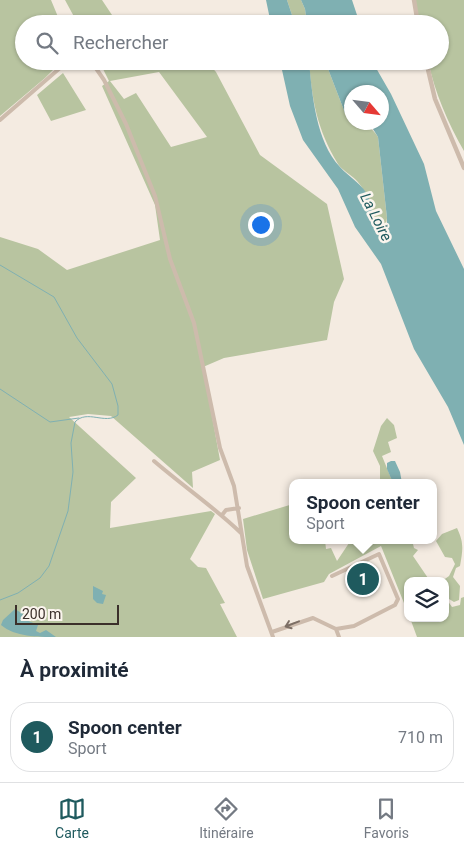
<!DOCTYPE html>
<html lang="fr">
<meta charset="utf-8">
<style>
:root{--surface:#fff;--page:#f6f6f7;--text:#1f2937;--muted:#747a83;--line:#e0e1e3;--accent:#1f5a5e}
body{margin:0;font-family:Roboto,sans-serif;background:var(--page);color:var(--text)}
.controls{position:absolute;right:15px;bottom:15px;display:grid;overflow:hidden;border-radius:10px;box-shadow:0 1px 4px #0004}
.controls button{width:45px;height:45px;display:grid;place-items:center;padding:0;border:0;border-bottom:1px solid var(--line);background:var(--surface);color:var(--text);font:25px sans-serif}
.compass{position:absolute;left:344px;top:85px;width:45px;height:45px;border-radius:50%;background:var(--surface);box-shadow:0 1px 4px #0004;rotate:118deg}
.scale{position:absolute;left:15px;bottom:12px;width:104px;box-sizing:border-box;padding-left:5px;border:2px solid #3b302b;border-top:0;font-size:14px;line-height:18px;white-space:nowrap;color:#3b302b;-webkit-text-stroke:4px #fbf5ee;paint-order:stroke}
.you{position:absolute;left:260px;top:224px;width:18px;height:18px;margin:-12px;border:4px solid #fff;border-radius:50%;background:#1a73e8;box-shadow:0 0 0 8px #1a73e833}
.badge{display:grid;place-items:center;width:32px;height:32px;border-radius:50%;background:var(--accent);color:#fff;font-size:16px;font-weight:700}
.pin{position:absolute;translate:-50% -50%;border:2px solid #fff;box-shadow:0 1px 5px #0006}
.popup{position:absolute;left:289px;top:479px;width:148px;height:65px;box-sizing:border-box;display:grid;place-content:center;border-radius:10px;background:var(--surface);filter:drop-shadow(0 1px 4px #0005);font-size:16px;white-space:nowrap;color:var(--muted)}
.popup b{font-size:19px;color:var(--text)}
.popup::after{content:'';position:absolute;left:50%;top:100%;margin-left:-10px;border:10px solid transparent;border-top-color:var(--surface)}
.list{margin:0;padding:0;list-style:none}
h2{display:flex;justify-content:space-between;align-items:center;height:65px;margin:0;padding:0 20px;font-size:21px}
h2 small{font-size:16px;font-weight:400;color:var(--muted)}
.list li{display:grid;grid-template-columns:32px 1fr auto;gap:15px;align-items:center;box-sizing:border-box;height:70px;margin:0 10px 10px;padding:0 10px;border:1px solid var(--line);border-radius:20px}
.list b{display:block;font-size:19px;white-space:nowrap}
.list p{margin:0;font-size:16px;white-space:nowrap;color:var(--muted)}
.list em{font-size:16px;font-style:normal;color:var(--muted)}
.icon{flex:none;width:28px;height:28px;fill:none;stroke:currentColor;stroke-width:2;stroke-linecap:round;stroke-linejoin:round}
.map{position:relative;flex:none;width:464px;height:637px;overflow:hidden}
.search{position:absolute;background:var(--surface);box-shadow:0 1px 4px #0004;left:15px;right:15px;top:15px;height:55px;display:flex;align-items:center;gap:12px;box-sizing:border-box;padding:0 18px;border-radius:28px;color:var(--muted);font-size:19px}
.sheet{height:145px;background:var(--surface)}
nav{display:flex;justify-content:space-around;align-items:center;box-sizing:border-box;height:70px;border-top:1px solid var(--line);background:var(--surface);font-size:14px;color:var(--muted)}
nav a{display:grid;justify-items:center;gap:2px}
nav .on{color:var(--accent)}
.map>svg:first-child{display:block}
.green{fill:#b8c4a0;fill-rule:evenodd}
.water{fill:#7fb0b2}
.lines{fill:none;stroke-linecap:round;stroke-linejoin:round}
.stream{stroke:#7fb0b2;stroke-width:1}
.minor{stroke:#cdbbac;stroke-width:4}
.tertiary{stroke:#cdbbac;stroke-width:4.5}
.oneway{stroke:#7d6f65}
.labels{text-anchor:middle;dominant-baseline:central;stroke-width:5;stroke-linejoin:round;paint-order:stroke}
.water-label{font-size:15px;font-style:italic;fill:#1f5a5e;stroke:#fbf5ee}
</style>
<div class="map">
<svg width="464" height="637" viewBox="0 0 464 637">
<rect width="100%" height="100%" fill="#f4ebe1"/>
<path class="green" d="M 0,0 L 51,0 L 61,24 L 24,24 L 24,61 L 62,61 L 45,78 L 0,116 Z
M 65,0 L 102,0 L 118,24 L 78,24 Z
M 287,0 L 301,0 L 305,9 L 307,24 L 295,24 Z
M 415,0 L 464,0 L 464,151 C 448,123 435,93 428,61 L 440,61 L 440,24 L 420,24 Z
M 128,17 L 166,17 L 172,24 L 122,24 Z
M 99,61 L 206,61 L 216,72 L 260,155 L 327,204 L 344,279 L 334,302 L 327,340 L 224,358 L 203,367 L 220,460 L 192,472 L 193,488 L 111,416 L 88,414 L 69,417 L 136,478 L 111,502 L 110,528 L 211,511 L 215,514 L 190,559 L 198,567 L 206,568 L 225,603 L 220,604 L 237,637 L 0,637 L 0,237 L 38,249 L 67,270 L 160,240 L 155,205 L 102,86 L 109,81 ZM 159,72 L 207,137 L 171,147 L 136,93 L 124,99 L 110,81 Z
M 309,61 L 325,61 L 345,113 L 351,117 L 352,122 C 363,123 372,127 378,137 L 387,218 L 384,236 L 378,235 L 375,231 C 373,211 370,194 355,179 C 350,174 342,170 338,164 C 317,129 312,101 309,61 Z
M 63,73 L 86,110 L 51,121 L 37,95 Z
M 387,418 L 394,425 L 397,438 L 388,442 L 391,452 L 382,456 L 393,483 L 380,483 L 380,466 L 373,451 L 381,426 Z
M 293,504 L 293,540 L 325,540 L 326,549 L 331,548 L 337,561 L 351,540 L 412,540 L 414,548 L 418,550 L 413,556 L 430,581 L 408,581 L 408,613 L 381,546 L 329,574 L 324,582 L 263,599 L 247,550 L 243,519 Z
M 457,528 C 464,543 463,549 460,566 L 456,568 L 453,577 L 460,586 L 459,600 L 454,602 L 449,599 L 445,581 L 442,581 L 449,576 L 455,564 L 452,558 L 445,557 L 436,541 L 442,534 Z
M 445,597 L 452,607 L 460,605 L 461,598 L 464,597 L 464,637 L 417,637 L 410,618 L 445,618 Z"/>
<path class="water" d="M 266,0 L 287,0 L 295,24 L 271,24 Z
M 301,0 L 352,0 L 360,24 L 307,24 L 305,9 Z
M 280,61 L 309,61 C 312,94 316,142 340,167 C 350,178 363,184 369,198 C 374,209 371,225 378,235 L 384,236 L 387,227 L 387,218 L 378,137 L 373,129 L 360,123 L 382,122 L 382,92 L 352,92 L 351,117 L 345,113 L 325,61 L 372,61 L 391,94 L 424,164 L 436,211 L 464,269 L 464,445 L 448,407 L 414,349 L 381,264 L 355,227 L 338,189 L 303,140 L 290,106 Z
M 391,461 L 395,461 L 400,472 L 402,483 L 393,483 L 387,469 L 387,463 Z
M 93,586 L 103,591 L 102,594 L 106,595 L 103,604 L 97,603 L 93,599 Z
M 15,609 L 23,614 L 24,619 L 38,625 L 36,631 L 40,633 L 46,630 L 56,637 C 38,637 15,637 1,625 L 3,620 Z"/>
<g class="lines">
<path class="stream" d="M 0,265 L 54,297 L 77,338 L 112,384 L 118,406 L 118,415 C 105,425 87,409 75,422 L 71,443 L 73,472 L 68,511 L 49,566 L 40,578 L 18,593 L 0,600
M 0,389 L 50,422 L 79,418"/>
<path class="minor" d="M 91,61 L 104,80 L 126,124 L 155,196 L 170,259 L 194,323 L 220,448 L 234,486 L 247,566 L 273,637
M 0,120 L 68,61
M 154,461 C 183,486 214,507 241,533
M 222,515 L 226,510 L 239,508
M 332,576 L 379,554 L 398,599 L 395,605 L 354,626 L 336,629
M 272,632 L 313,618 L 336,629 L 339,637"/>
<path class="tertiary" d="M 414,0 L 418,24
M 426,61 L 435,99 L 464,168"/>
</g>
<defs><path id="oneway-shaft" d="M-6 0H5M1.5-3L5.5 0L1.5 3" fill="none" stroke-width="1.6" stroke-linecap="round" stroke-linejoin="round" transform="scale(1.25)"/></defs>
<use class="oneway" href="#oneway-shaft" transform="translate(292 624) rotate(159)"/>
<g class="labels">
<g class="water-label">
<text transform="translate(376 217) rotate(63)">La Loire</text>
</g>
</g>
</svg>
<div class="controls">
<button><svg class="icon" aria-label="layers" viewBox="0 0 24 24"><path d="M12 4l9 5-9 5-9-5zM3 14l9 5 9-5"/></svg></button>
</div>
<svg class="compass" viewBox="-18 -18 36 36"><path d="M0-13l5 13h-10z" fill="#e53935"/><path d="M0 13l5-13h-10z" fill="#747a83"/></svg>
<div class="scale">200 m</div>
<div class="you"></div>
<div class="pin badge" style="left:363px;top:579px">1</div>
<div class="popup"><b>Spoon center</b>Sport</div>
<div class="search"><svg class="icon" aria-label="search" viewBox="0 0 24 24"><circle cx="10" cy="10" r="6"/><path d="M15 15l6 6"/></svg>Rechercher</div>
</div>
<section class="sheet">
<h2>À proximité<small></small></h2>
<ul class="list">
<li><span class="badge">1</span><div><b>Spoon center</b><p>Sport</p></div><em>710 m</em></li>
</ul>
</section>
<nav>
<a class="on"><svg class="icon" aria-label="map" viewBox="0 0 24 24"><path d="M3 6l6-2 6 2 6-2v14l-6 2-6-2-6 2zM9 4v14M15 6v14"/></svg>Carte</a>
<a><svg class="icon" aria-label="directions" viewBox="0 0 24 24"><path d="M12 3l9 9-9 9-9-9zM9 14v-3h6M13 9l2 2-2 2"/></svg>Itinéraire</a>
<a><svg class="icon" aria-label="saved" viewBox="0 0 24 24"><path d="M7 4h10v16l-5-4-5 4z"/></svg>Favoris</a>
</nav>
